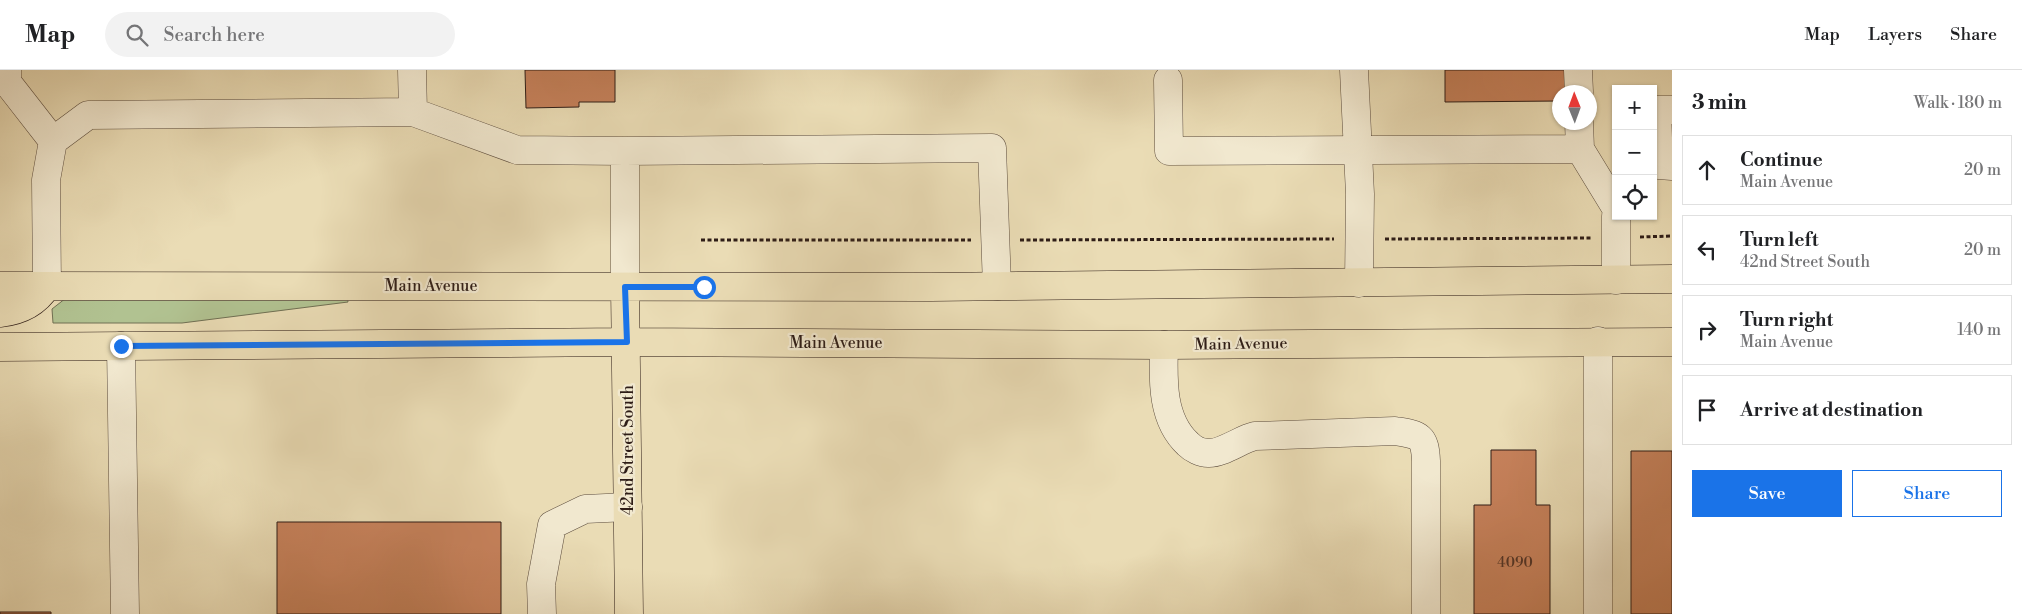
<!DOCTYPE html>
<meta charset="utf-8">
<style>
:root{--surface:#fff;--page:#f2f2f2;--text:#202124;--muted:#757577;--line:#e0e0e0;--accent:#1a73e8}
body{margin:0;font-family:"Libre Bodoni",serif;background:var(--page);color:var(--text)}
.controls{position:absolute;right:15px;top:15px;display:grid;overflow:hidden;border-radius:0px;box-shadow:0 1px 4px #0004}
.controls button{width:45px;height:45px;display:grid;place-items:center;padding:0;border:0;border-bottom:1px solid var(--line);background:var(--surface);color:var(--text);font:25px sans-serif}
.compass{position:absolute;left:1552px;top:15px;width:45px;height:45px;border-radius:50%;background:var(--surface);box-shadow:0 1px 4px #0004;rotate:359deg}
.stop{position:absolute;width:15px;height:15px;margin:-11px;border:4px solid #1a73e8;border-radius:50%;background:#fff}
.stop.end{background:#1a73e8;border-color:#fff;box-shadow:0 1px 5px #0008}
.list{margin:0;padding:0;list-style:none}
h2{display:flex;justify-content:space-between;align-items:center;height:65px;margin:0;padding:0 20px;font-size:21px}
h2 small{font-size:16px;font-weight:400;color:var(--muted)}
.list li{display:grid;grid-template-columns:32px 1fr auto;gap:15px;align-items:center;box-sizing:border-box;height:70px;margin:0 10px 10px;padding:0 10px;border:1px solid var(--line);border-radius:0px}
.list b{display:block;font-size:19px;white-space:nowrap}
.list p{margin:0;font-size:16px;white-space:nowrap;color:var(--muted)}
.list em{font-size:16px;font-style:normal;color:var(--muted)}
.actions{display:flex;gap:10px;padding:15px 20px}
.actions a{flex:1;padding:11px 0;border:1px solid var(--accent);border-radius:0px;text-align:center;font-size:18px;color:var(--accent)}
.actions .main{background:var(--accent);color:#fff}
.icon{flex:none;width:28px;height:28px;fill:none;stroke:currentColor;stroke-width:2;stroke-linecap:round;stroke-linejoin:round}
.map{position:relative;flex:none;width:1672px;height:544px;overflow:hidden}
header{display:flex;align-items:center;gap:30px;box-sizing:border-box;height:70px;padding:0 25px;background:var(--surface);border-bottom:1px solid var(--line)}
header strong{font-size:24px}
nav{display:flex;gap:28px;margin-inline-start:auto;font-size:18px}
.search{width:350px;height:45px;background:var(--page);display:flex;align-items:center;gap:12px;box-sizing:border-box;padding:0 18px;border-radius:28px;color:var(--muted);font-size:19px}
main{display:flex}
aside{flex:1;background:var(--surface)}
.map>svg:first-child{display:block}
.green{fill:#b1c291;stroke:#707054}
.building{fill:#c6815b;stroke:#2e1d17}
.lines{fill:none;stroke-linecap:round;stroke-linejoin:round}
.minor-casing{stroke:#5d4d3e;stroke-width:29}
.major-casing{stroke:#2e1d17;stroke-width:29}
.path{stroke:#2e1d17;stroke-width:3;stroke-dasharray:4 2.5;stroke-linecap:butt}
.minor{stroke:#f1e8cf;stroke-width:28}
.major{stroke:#eadcb5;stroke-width:28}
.route{stroke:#1a73e8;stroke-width:6}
.labels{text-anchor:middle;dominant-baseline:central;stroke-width:4.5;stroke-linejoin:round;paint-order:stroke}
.number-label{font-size:14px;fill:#543628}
.street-label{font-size:16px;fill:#2e1d17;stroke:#f1e8cf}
</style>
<header>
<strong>Map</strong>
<div class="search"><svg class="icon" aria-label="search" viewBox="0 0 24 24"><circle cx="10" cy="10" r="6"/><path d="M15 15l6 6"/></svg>Search here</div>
<nav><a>Map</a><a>Layers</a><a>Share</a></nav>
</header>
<main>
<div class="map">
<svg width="1672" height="544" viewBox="0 0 1672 544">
<rect width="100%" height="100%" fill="#eadcb5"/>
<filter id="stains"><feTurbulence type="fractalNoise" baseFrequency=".004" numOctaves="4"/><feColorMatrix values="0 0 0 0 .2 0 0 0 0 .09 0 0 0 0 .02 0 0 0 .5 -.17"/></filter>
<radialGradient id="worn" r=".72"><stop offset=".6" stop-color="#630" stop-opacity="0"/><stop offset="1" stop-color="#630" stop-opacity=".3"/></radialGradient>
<path class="green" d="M 346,221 L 348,232 L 182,253 L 53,253 L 52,239 L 66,228 Z"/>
<path class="building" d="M 525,0 L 615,0 L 615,32 L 579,32 L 579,37 L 526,38 Z
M 1445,0 L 1566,0 L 1566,22 L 1560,22 L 1560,31 L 1445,32 Z
M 1491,380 L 1536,380 L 1536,435 L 1550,435 L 1550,544 L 1474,544 L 1474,435 L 1491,435 Z
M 1631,381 L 1672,381 L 1672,544 L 1631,544 Z
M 277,452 L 501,452 L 501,544 L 277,544 Z
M 0,542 L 51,542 L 51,544 L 0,544 Z"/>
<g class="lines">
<defs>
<path id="minor" d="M 7,0 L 7,12 L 53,71
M 412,0 L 413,42
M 1354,0 L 1360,124 L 1359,213
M 1578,0 L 1579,22
M 1168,10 L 1169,81 L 1580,79 L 1616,138
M 1672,40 L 1657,40 L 1659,95 L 1672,96
M 1579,52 L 1580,79
M 625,81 L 992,78 L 997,216
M 1616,210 L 1616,146
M 47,216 L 46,110 L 53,71 L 88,45 L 413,42 L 517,80 L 625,81 L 625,217
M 1164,275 C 1163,309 1161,349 1188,374 C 1193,379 1201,383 1208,383 C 1222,384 1241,369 1255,366 L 1395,361 C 1419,365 1425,365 1426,391 L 1426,544
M 121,276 L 125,544
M 542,544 L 541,514 L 552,455 L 585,439 L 628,437
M 1598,544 L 1598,271"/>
<path id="major" d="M 0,216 L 931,217 L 1672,209
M 625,217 L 629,544
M 0,243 C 20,241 36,233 47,216
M 0,277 L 627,272 L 1164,275 L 1672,272"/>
</defs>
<use href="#minor" class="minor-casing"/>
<use href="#major" class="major-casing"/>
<path class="path" d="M 1640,167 L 1672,166
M 1385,169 L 1591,168
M 701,170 L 971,170
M 1020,170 L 1334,169"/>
<use href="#minor" class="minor"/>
<use href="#major" class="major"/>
</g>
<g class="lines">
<path class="route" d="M 121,276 L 627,272 L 625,217 L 704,217"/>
</g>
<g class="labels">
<g class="number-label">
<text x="1515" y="493">4090</text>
</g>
<g class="street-label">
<text x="431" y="216">Main Avenue</text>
<text x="836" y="273">Main Avenue</text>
<text transform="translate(1241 274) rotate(-1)">Main Avenue</text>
<text transform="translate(628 380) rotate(-90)">42nd Street South</text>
</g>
</g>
<rect width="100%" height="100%" filter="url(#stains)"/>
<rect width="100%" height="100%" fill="url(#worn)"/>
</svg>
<div class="controls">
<button>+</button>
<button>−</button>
<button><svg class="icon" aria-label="locate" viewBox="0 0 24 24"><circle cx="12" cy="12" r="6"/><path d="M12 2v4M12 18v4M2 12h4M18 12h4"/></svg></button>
</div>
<svg class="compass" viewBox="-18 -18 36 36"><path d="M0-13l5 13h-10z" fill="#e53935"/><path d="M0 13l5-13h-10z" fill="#757577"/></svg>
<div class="stop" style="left:704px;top:217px"></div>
<div class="stop end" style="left:121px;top:276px"></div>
</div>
<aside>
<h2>3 min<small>Walk · 180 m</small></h2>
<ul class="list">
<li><svg class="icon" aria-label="ahead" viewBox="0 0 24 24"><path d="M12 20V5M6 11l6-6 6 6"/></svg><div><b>Continue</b><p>Main Avenue</p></div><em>20 m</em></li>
<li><svg class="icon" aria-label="left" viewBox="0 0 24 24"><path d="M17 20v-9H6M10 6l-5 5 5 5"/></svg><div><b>Turn left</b><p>42nd Street South</p></div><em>20 m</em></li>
<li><svg class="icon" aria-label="right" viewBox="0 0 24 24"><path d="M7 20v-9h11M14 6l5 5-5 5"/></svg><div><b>Turn right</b><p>Main Avenue</p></div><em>140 m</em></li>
<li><svg class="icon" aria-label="arrive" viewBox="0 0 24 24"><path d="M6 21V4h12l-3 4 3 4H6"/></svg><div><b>Arrive at destination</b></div></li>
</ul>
<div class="actions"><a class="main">Save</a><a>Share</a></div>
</aside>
</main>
